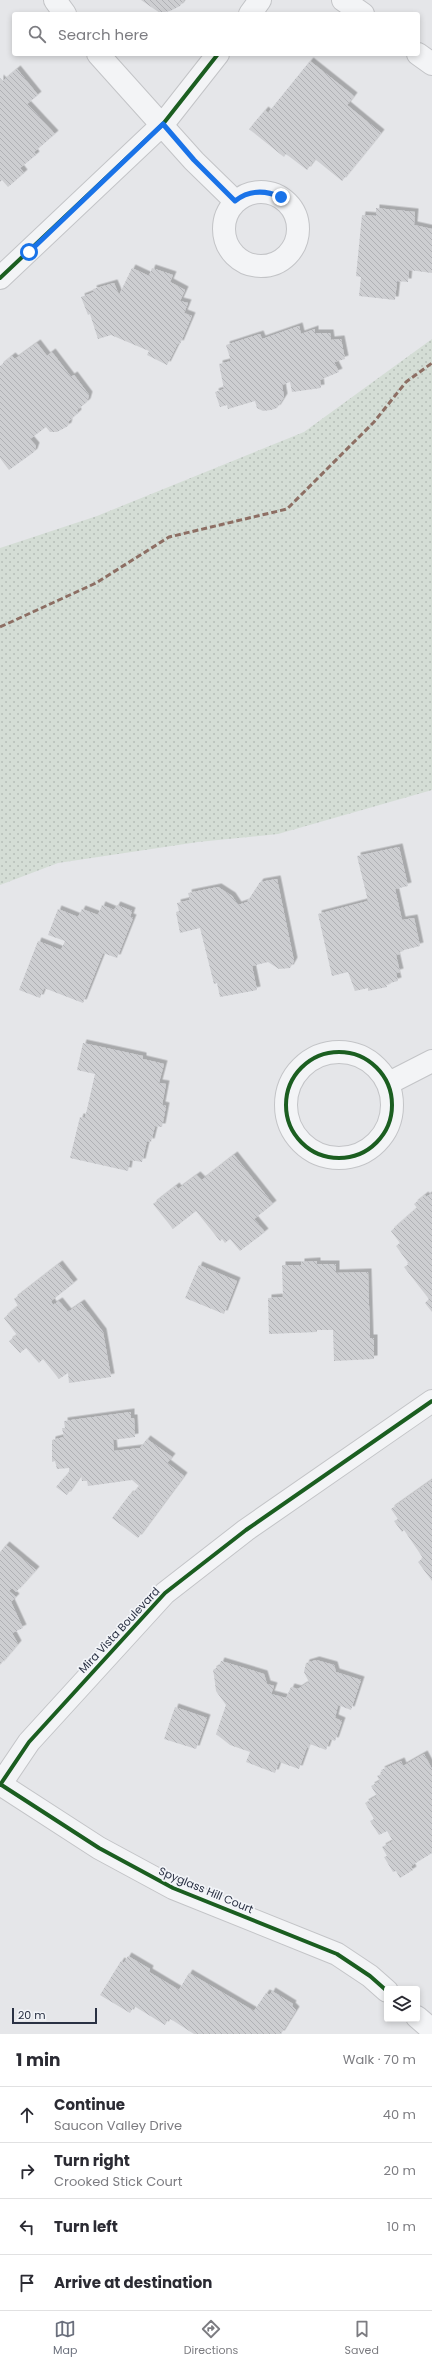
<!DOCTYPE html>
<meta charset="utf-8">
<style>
:root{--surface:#fff;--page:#f2f2f3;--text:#2b2b33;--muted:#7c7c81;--line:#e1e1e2;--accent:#6b707d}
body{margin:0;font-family:Poppins,sans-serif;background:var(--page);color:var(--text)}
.controls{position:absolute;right:12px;bottom:12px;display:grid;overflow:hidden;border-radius:4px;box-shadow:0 2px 6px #0003}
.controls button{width:36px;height:36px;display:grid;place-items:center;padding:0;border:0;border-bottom:1px solid var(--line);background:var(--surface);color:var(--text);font:20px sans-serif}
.scale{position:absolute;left:12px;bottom:10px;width:85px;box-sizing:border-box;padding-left:4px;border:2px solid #2a3143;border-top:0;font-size:11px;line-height:14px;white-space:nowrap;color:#2a3143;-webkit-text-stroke:3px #f2f4f8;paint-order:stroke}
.stop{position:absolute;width:12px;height:12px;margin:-9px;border:3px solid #1a73e8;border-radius:50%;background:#fff}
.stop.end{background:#1a73e8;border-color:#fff;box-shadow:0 1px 4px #0008}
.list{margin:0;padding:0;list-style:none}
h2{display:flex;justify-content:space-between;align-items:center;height:52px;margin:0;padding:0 16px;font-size:17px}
h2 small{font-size:13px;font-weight:400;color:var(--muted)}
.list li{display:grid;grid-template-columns:26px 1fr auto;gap:12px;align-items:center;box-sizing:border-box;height:56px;padding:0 16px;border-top:1px solid var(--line)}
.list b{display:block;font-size:15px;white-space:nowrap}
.list p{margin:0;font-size:13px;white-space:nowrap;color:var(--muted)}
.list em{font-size:13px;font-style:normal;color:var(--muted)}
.icon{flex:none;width:22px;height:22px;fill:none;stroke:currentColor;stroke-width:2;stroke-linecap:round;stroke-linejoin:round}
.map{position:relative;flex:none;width:432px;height:2034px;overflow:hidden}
.search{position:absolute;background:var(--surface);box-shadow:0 2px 6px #0003;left:12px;right:12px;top:12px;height:44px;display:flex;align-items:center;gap:10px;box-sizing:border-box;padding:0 14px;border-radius:4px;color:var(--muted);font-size:15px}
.sheet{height:276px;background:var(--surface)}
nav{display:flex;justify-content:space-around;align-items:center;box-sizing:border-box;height:56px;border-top:1px solid var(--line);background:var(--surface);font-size:11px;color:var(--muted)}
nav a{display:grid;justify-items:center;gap:2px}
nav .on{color:var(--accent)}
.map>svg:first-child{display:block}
.grass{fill:url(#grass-dots)}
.building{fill:url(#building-back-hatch);filter:url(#shadow)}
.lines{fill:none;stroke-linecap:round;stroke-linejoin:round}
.minor-casing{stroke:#c3c4c7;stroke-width:24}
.minor{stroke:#f3f4f6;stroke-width:22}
.quiet{stroke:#8d6e63;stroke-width:3;stroke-dasharray:6 3;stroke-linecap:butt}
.cycleway-casing{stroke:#f2f4f8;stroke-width:6}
.cycleway{stroke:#1b5e20;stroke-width:4}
.route{stroke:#1a73e8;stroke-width:5}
.labels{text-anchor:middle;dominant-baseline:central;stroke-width:3.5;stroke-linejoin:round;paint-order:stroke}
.street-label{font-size:11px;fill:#2a3143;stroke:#f2f4f8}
</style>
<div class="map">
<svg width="432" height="2034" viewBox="0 0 432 2034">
<defs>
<pattern id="grass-dots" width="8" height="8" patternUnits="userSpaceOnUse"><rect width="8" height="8" fill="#d4ddd5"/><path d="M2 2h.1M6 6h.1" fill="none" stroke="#b6beb8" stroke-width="1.8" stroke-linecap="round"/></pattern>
<pattern id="building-back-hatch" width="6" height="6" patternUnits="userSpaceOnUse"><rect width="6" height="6" fill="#cdced1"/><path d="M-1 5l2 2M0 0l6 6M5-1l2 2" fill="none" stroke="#b0b1b5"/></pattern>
<filter id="shadow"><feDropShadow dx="3.5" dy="-3.5" stdDeviation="0" flood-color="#0004"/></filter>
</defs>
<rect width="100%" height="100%" fill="#e5e6e9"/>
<path class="grass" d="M 432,339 L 432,790 L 278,834 L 198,842 L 58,863 L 0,885 L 0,548 L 97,516 L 304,432 Z"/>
<path class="building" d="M 141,0 L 184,0 L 180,6 L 170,11 L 160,13 Z
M 310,61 L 354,96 L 347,105 L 381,133 L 342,181 L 315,159 L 307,170 L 286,154 L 284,157 L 249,129 L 265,110 L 268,113 Z
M 17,69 L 38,95 L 27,104 L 55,134 L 34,152 L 36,155 L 20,168 L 24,173 L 8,187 L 2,180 L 0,182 L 0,78 L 3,81 Z
M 376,208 L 415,212 L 414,225 L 432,229 L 432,273 L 409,270 L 408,282 L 397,281 L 395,300 L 359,296 L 361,277 L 356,276 L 362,215 L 376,216 Z
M 132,268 L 149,276 L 152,268 L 173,275 L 170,282 L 185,290 L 180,301 L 188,303 L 184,313 L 192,316 L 180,344 L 178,343 L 167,365 L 147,355 L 149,351 L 111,335 L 98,339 L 90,314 L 88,315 L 81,297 L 94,292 L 93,289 L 114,283 L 119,295 Z
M 299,326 L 301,334 L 315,329 L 315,333 L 330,333 L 331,340 L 341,339 L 345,359 L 334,362 L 339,372 L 320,380 L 321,388 L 292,392 L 290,382 L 282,385 L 284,397 L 277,408 L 271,410 L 263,411 L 257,408 L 255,401 L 228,409 L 227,405 L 220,407 L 215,392 L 224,389 L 219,364 L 231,361 L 226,345 L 260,334 L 262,339 Z
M 37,343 L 47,356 L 52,352 L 71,377 L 74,375 L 89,395 L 87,402 L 77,410 L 78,413 L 69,421 L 68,426 L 57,432 L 50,432 L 46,427 L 30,439 L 36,446 L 34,452 L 9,470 L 0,458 L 0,366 L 12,356 L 15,359 Z
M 399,847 L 408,886 L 395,889 L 402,920 L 414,918 L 420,946 L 400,951 L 400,954 L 396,955 L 400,972 L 396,973 L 398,981 L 386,984 L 387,987 L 368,991 L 368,988 L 355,991 L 348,972 L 332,976 L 318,914 L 368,901 L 357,856 Z
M 277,879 L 294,961 L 290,968 L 279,969 L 268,962 L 252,966 L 257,990 L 220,997 L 217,983 L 214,984 L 200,928 L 180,933 L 176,912 L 179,911 L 177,903 L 190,900 L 188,893 L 218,887 L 232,896 L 238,905 L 247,902 L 260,882 Z
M 102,905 L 114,910 L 117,905 L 132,911 L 130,917 L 133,918 L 117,958 L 103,953 L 83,1003 L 44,988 L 40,998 L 19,990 L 38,941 L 61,950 L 65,941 L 48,935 L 58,909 L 78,917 L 82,909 L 98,915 Z
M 83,1043 L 143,1056 L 143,1059 L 164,1064 L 159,1083 L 166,1084 L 162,1105 L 166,1106 L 162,1127 L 155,1126 L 151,1142 L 147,1141 L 142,1162 L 130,1160 L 128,1171 L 70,1158 L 80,1117 L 85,1118 L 95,1074 L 77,1070 Z
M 234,1155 L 273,1204 L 254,1219 L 265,1232 L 240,1251 L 230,1239 L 225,1243 L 222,1239 L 220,1241 L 196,1211 L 173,1229 L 153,1204 L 176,1186 L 178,1189 L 197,1175 L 202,1180 Z
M 432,1193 L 432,1312 L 425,1303 L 429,1299 L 404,1267 L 409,1264 L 396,1246 L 400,1243 L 391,1231 L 417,1208 L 414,1204 L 425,1195 L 426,1197 Z
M 317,1261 L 317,1264 L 336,1264 L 336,1273 L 368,1272 L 370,1338 L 374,1338 L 374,1359 L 334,1361 L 333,1330 L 317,1330 L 317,1332 L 269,1334 L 268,1298 L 283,1297 L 282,1265 L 301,1265 L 301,1262 Z
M 59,1264 L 74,1283 L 51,1301 L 53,1305 L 59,1301 L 68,1312 L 81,1303 L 103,1332 L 111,1377 L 69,1383 L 68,1373 L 59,1379 L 43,1359 L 39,1363 L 26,1348 L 20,1353 L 9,1341 L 17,1335 L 4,1318 L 18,1306 L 14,1299 Z
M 199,1265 L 237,1281 L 224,1314 L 185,1298 Z
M 131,1412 L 131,1418 L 134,1418 L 135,1437 L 113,1440 L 114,1451 L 140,1448 L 147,1439 L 172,1457 L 167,1463 L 184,1476 L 138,1538 L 112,1518 L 130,1494 L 131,1495 L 139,1486 L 132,1480 L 88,1486 L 87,1481 L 82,1481 L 81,1475 L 67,1495 L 56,1487 L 69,1472 L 69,1468 L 57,1469 L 55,1461 L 52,1462 L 52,1440 L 64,1437 L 62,1428 L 65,1428 L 64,1421 Z
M 432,1480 L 432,1581 L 418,1562 L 423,1558 L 404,1530 L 402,1532 L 394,1521 L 398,1519 L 391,1509 Z
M 6,1545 L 36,1570 L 16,1592 L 12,1588 L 9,1591 L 16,1597 L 11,1602 L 23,1628 L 12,1633 L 18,1644 L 0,1665 L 0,1552 Z
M 316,1660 L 334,1665 L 336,1672 L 361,1680 L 351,1710 L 338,1705 L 335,1718 L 342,1721 L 335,1741 L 330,1739 L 326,1750 L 310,1744 L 309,1748 L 307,1747 L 299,1769 L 279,1762 L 275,1773 L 246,1762 L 250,1752 L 230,1745 L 216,1734 L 226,1705 L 216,1691 L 214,1675 L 213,1670 L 219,1666 L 221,1661 L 264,1674 L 267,1684 L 274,1686 L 271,1694 L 286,1698 L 291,1687 L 298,1689 L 309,1682 L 304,1672 L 306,1663 Z
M 175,1707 L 207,1718 L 196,1749 L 164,1739 Z
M 424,1754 L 432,1769 L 432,1853 L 411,1866 L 413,1870 L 400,1878 L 396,1871 L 393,1872 L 384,1857 L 387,1856 L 382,1847 L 393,1841 L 387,1831 L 379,1835 L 370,1821 L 374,1819 L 365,1803 L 377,1796 L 371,1786 L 380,1781 L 377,1776 L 383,1773 L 381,1770 L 401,1761 L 403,1766 Z
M 128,1956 L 150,1969 L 149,1972 L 179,1990 L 189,1973 L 254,2011 L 266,1993 L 270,1995 L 272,1991 L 293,2004 L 292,2006 L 296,2010 L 281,2034 L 194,2034 L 169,2018 L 165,2025 L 134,2006 L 130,2013 L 100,1995 L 121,1961 L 124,1963 Z"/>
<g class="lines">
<defs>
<path id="minor" d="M 55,0 L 65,14
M 343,0 L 363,14
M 250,14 L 260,0
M 98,54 L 194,161 L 235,201
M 418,54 L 432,64
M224 229a37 37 0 1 1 74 0a37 37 0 1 1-74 0Z
M 0,278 L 163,124 L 218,54
M286 1105a53 53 0 1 1 106 0a53 53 0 1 1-106 0Z
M 389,1083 L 432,1061
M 0,1784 L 99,1848 L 173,1888 L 337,1954 L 370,1976 L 387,1991
M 0,1785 L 29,1742 L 165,1593 L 246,1530 L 432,1401
M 417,2017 L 432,2030"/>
</defs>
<use href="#minor" class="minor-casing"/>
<use href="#minor" class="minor"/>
<path class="quiet" d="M 0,627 L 96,583 L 169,537 L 287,509 L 374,422 L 406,382 L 432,363"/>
<defs>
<path id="cycleway" d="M 0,278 L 163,124 L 218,54
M286 1105a53 53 0 1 1 106 0a53 53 0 1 1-106 0Z
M 0,1784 L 99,1848 L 173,1888 L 337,1954 L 370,1976 L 387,1991
M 0,1785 L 29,1742 L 165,1593 L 246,1530 L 432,1401"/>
</defs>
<use href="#cycleway" class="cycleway-casing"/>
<use href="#cycleway" class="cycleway"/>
</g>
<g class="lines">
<path class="route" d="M 29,252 L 163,124 L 194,160 L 235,201 C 249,190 265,190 281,197"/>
</g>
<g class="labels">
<g class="street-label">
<text transform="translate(119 1630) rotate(-47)">Mira Vista Boulevard</text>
<text transform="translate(206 1890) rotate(23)">Spyglass Hill Court</text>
</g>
</g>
</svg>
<div class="controls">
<button><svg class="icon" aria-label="layers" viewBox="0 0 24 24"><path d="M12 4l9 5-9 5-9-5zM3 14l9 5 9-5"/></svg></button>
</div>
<div class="scale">20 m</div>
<div class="stop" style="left:29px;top:252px"></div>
<div class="stop end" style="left:281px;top:197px"></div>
<div class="search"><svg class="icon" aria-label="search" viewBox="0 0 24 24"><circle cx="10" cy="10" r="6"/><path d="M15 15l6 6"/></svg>Search here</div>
</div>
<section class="sheet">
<h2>1 min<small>Walk · 70 m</small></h2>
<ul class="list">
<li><svg class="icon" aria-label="ahead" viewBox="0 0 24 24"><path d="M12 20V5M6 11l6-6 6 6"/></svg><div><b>Continue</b><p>Saucon Valley Drive</p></div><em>40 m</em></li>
<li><svg class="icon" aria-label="right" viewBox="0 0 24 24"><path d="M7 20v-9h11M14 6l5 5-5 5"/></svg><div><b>Turn right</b><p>Crooked Stick Court</p></div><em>20 m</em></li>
<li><svg class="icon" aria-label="left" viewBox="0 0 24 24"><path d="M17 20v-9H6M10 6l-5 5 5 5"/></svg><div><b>Turn left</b></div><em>10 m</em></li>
<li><svg class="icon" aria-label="arrive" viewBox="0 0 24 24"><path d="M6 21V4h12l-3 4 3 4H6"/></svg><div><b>Arrive at destination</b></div></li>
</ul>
</section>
<nav>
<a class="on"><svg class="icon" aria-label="map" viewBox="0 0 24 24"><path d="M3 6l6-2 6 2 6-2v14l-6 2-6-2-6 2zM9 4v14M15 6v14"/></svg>Map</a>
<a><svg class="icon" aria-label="directions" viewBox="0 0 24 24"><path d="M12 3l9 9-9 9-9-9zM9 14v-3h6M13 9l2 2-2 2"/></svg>Directions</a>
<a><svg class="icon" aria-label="saved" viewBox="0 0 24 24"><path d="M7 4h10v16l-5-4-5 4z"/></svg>Saved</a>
</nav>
